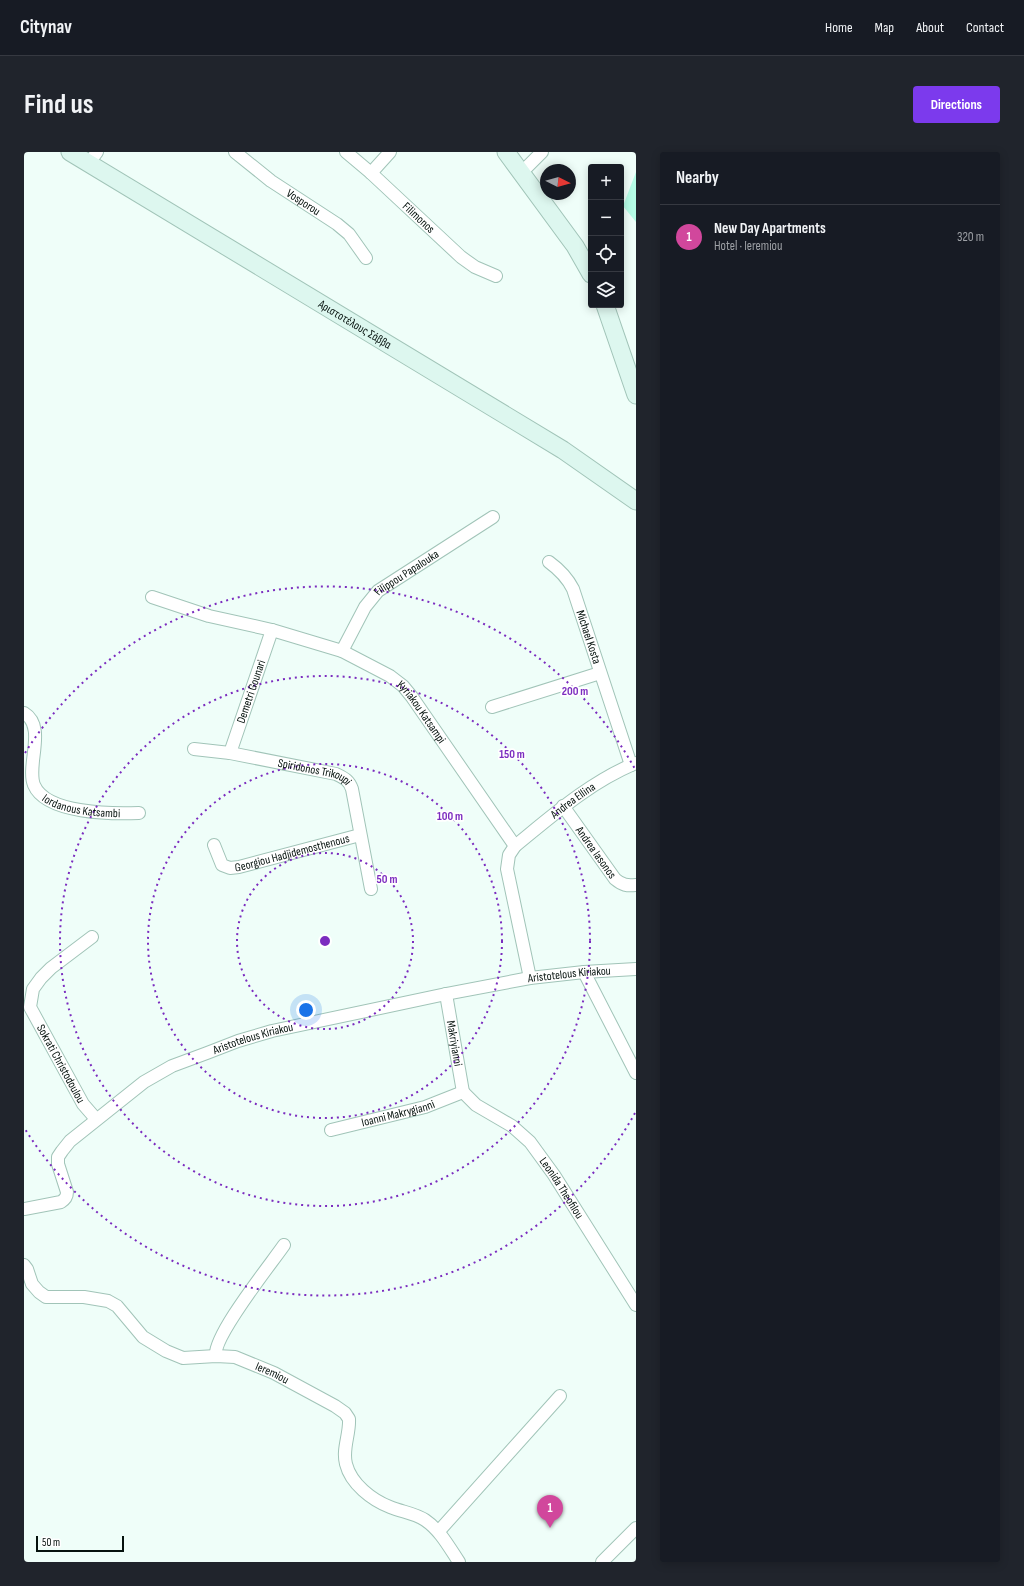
<!DOCTYPE html>
<meta charset="utf-8">
<style>
:root{--surface:#171b24;--page:#20242c;--text:#f1f3f6;--muted:#9ea1a6;--line:#363941;--accent:#7c3aed}
body{margin:0;font-family:"Sofia Sans Condensed",sans-serif;background:var(--page);color:var(--text)}
.controls{position:absolute;right:12px;top:12px;display:grid;overflow:hidden;border-radius:4px;box-shadow:0 2px 10px #0003}
.controls button{width:36px;height:36px;display:grid;place-items:center;padding:0;border:0;border-bottom:1px solid var(--line);background:var(--surface);color:var(--text);font:20px sans-serif}
.compass{position:absolute;left:516px;top:12px;width:36px;height:36px;border-radius:50%;background:var(--surface);box-shadow:0 2px 10px #0003;rotate:96deg}
.scale{position:absolute;left:12px;bottom:10px;width:88px;box-sizing:border-box;padding-left:4px;border:2px solid #06120e;border-top:0;font-size:11px;line-height:14px;white-space:nowrap;color:#06120e;-webkit-text-stroke:3px #fff;paint-order:stroke}
.you{position:absolute;left:282px;top:858px;width:14px;height:14px;margin:-10px;border:3px solid #fff;border-radius:50%;background:#1a73e8;box-shadow:0 0 0 6px #1a73e833}
.badge{display:grid;place-items:center;width:26px;height:26px;border-radius:50%;background:var(--accent);color:#fff;font-size:13px;font-weight:700}
.pin{position:absolute;translate:-50% -33px;filter:drop-shadow(0 1px 2px #0008)}
.pin::after{content:'';position:absolute;top:21px;width:14px;height:12px;background:inherit;clip-path:polygon(0 0,100% 0,50% 100%)}
.list{margin:0;padding:0;list-style:none}
h2{display:flex;justify-content:space-between;align-items:center;height:52px;margin:0;padding:0 16px;font-size:17px}
h2 small{font-size:13px;font-weight:400;color:var(--muted)}
.list li{display:grid;grid-template-columns:26px 1fr auto;gap:12px;align-items:center;box-sizing:border-box;height:64px;padding:0 16px;border-top:1px solid var(--line)}
.list b{display:block;font-size:15px;white-space:nowrap}
.list p{margin:0;font-size:13px;white-space:nowrap;color:var(--muted)}
.list em{font-size:13px;font-style:normal;color:var(--muted)}
.icon{flex:none;width:22px;height:22px;fill:none;stroke:currentColor;stroke-width:2;stroke-linecap:round;stroke-linejoin:round}
.map{position:relative;flex:none;width:612px;height:1410px;overflow:hidden;border-radius:4px}
header{display:flex;align-items:center;gap:24px;box-sizing:border-box;height:56px;padding:0 20px;background:var(--surface);border-bottom:1px solid var(--line)}
header strong{font-size:19px}
nav{display:flex;gap:22px;margin-inline-start:auto;font-size:14px}
.intro{display:flex;align-items:center;justify-content:space-between;box-sizing:border-box;height:96px;padding:0 24px}
h1{margin:0;font-size:28px}
.button{padding:10px 18px;border-radius:4px;background:var(--accent);color:#fff;font-size:14px;font-weight:700}
main{display:flex;gap:24px;padding:0 24px}
aside{flex:1;background:var(--surface);border-radius:4px;box-shadow:0 2px 10px #0003}
.map>svg:first-child{display:block}
.green{fill:#b5fde6}
.lines{fill:none;stroke-linecap:round;stroke-linejoin:round}
.street-casing{stroke:#a1c4b8;stroke-width:14}
.secondary-casing{stroke:#a1c4b8;stroke-width:19}
.street{stroke:#fff;stroke-width:12}
.secondary{stroke:#ddf7ef;stroke-width:17}
.ring{fill:none;stroke:#7b2cbf;stroke-width:2;stroke-dasharray:2 4}
.labels{text-anchor:middle;dominant-baseline:central;stroke-width:3.5;stroke-linejoin:round;paint-order:stroke}
.street-label{font-size:12px;fill:#06120e;stroke:#fff}
.centre{fill:#7b2cbf;stroke:#fff;stroke-width:2}
.ring-label{font-size:12px;text-anchor:middle;font-weight:bold;fill:#7b2cbf;stroke:#fff;stroke-width:3.5;stroke-linejoin:round;paint-order:stroke}
</style>
<header>
<strong>Citynav</strong>
<nav><a>Home</a><a>Map</a><a>About</a><a>Contact</a></nav>
</header>
<div class="intro"><h1>Find us</h1><a class="button">Directions</a></div>
<main>
<div class="map">
<svg width="612" height="1410" viewBox="0 0 612 1410">
<rect width="100%" height="100%" fill="#effef9"/>
<path class="green" d="M 612,20 L 612,70 L 599,54 Z"/>
<g class="lines">
<defs>
<g id="street">
<path id="s1" d="M 211,0 L 247,29 L 313,72 L 325,82 L 342,106"/>
<path id="s2" d="M 322,0 L 347,21 L 437,105 L 451,115 L 472,124"/>
<path d="M 65,11 L 73,0"/>
<path d="M 347,21 L 366,0"/>
<path d="M 497,21 L 518,0"/>
<path id="s3" d="M 525,410 C 536,418 543,425 549,437 L 607,613"/>
<path id="s4" d="M 128,445 L 185,464 L 248,478 L 318,499 L 366,524 L 379,534 L 388,545 L 491,694"/>
<path id="s5" d="M 318,499 L 341,455 L 354,439 L 469,365"/>
<path d="M 468,555 L 576,521"/>
<path id="s6" d="M 0,561 C 23,575 2,613 10,633 C 22,662 89,662 115,661"/>
<path id="s7" d="M 170,597 L 206,601 L 312,622 C 320,626 325,628 328,637 L 347,737"/>
<path id="s8" d="M 206,601 L 248,478"/>
<path id="s9" d="M 539,654 L 591,727 C 598,733 603,734 612,733"/>
<path id="s10" d="M 190,693 L 198,713 L 206,716 L 215,715 L 336,683"/>
<path id="s11" d="M 68,785 L 27,816 L 17,826 L 9,837 L 6,855 L 59,952 L 72,967"/>
<path d="M 560,820 L 612,921"/>
<path id="s12" d="M 506,826 L 483,717 L 485,703 L 491,694 C 529,663 566,630 612,611"/>
<path id="s13" d="M 422,842 L 439,940"/>
<path id="s14" d="M 439,940 L 452,953 L 488,974 L 506,990 L 530,1023 L 612,1153"/>
<path id="s15" d="M 307,978 L 401,955 L 439,940"/>
<path id="s16" d="M 0,1057 L 37,1050 C 41,1047 43,1045 43,1040 L 34,1012 L 34,1005 L 38,999 L 46,989 L 120,930 L 148,914 L 183,901 L 214,889 L 248,879 L 422,842 L 506,826 L 560,820 L 612,817"/>
<path id="s17" d="M 0,1113 L 3,1117 L 8,1132 L 15,1140 L 22,1145 L 60,1145 L 84,1149 L 93,1154 L 119,1185 L 142,1199 L 159,1206 L 192,1204 L 211,1205 L 250,1221 L 311,1254 L 321,1261 L 325,1267 C 326,1282 318,1297 322,1312 C 327,1332 348,1348 366,1355 C 378,1360 390,1361 401,1368 C 416,1378 425,1395 435,1410"/>
<path d="M 192,1204 C 188,1185 247,1112 260,1093"/>
<path d="M 415,1379 L 536,1244"/>
<path d="M 578,1410 L 612,1376"/>
</g>
<g id="secondary">
<path id="s18" d="M 46,0 L 539,298 L 612,349"/>
<path d="M 482,0 L 551,94 L 567,122"/>
<path d="M 581,153 L 612,243"/>
</g>
</defs>
<use href="#street" class="street-casing"/>
<use href="#secondary" class="secondary-casing"/>
<use href="#street" class="street"/>
<use href="#secondary" class="secondary"/>
</g>
<g class="ring">
<circle cx="301" cy="789" r="88"/>
<circle cx="301" cy="789" r="177"/>
<circle cx="301" cy="789" r="265"/>
<path d="M611 961A354 354 0 0 1 1 977M1 601A354 354 0 0 1 611 617"/>
</g>
<g class="labels">
<g class="street-label">
<text stroke="none"><textPath href="#s1" startOffset="85">Vosporou</textPath></text>
<text stroke="none"><textPath href="#s2" startOffset="98">Filimonos</textPath></text>
<text stroke="none"><textPath href="#s18" startOffset="333">Αριστοτέλους Σάββα</textPath></text>
<text stroke="none"><textPath href="#s5" startOffset="104">Filippou Papalouka</textPath></text>
<text stroke="none"><textPath href="#s3" startOffset="87">Michael Kosta</textPath></text>
<text stroke="none"><textPath href="#s8" startOffset="65">Demetri Gounari</textPath></text>
<text stroke="none"><textPath href="#s4" startOffset="300">Kyriakou Katsampi</textPath></text>
<text stroke="none"><textPath href="#s7" startOffset="123">Spiridonos Trikoupi</textPath></text>
<text stroke="none"><textPath href="#s12" startOffset="210">Andrea Ellina</textPath></text>
<text stroke="none"><textPath href="#s6" startOffset="131">Iordanous Katsambi</textPath></text>
<text stroke="none"><textPath href="#s10" startOffset="94">Georgiou Hadjidemosthenous</textPath></text>
<text stroke="none"><textPath href="#s9" startOffset="57">Andrea Iasonos</textPath></text>
<text stroke="none"><textPath href="#s16" startOffset="642">Aristotelous Kiriakou</textPath></text>
<text stroke="none"><textPath href="#s16" startOffset="319">Aristotelous Kiriakou</textPath></text>
<text stroke="none"><textPath href="#s13" startOffset="50">Makriyianni</textPath></text>
<text stroke="none"><textPath href="#s11" startOffset="162">Sokrati Christodoulou</textPath></text>
<text stroke="none"><textPath href="#s15" startOffset="69">Ioanni Makrygianni</textPath></text>
<text stroke="none"><textPath href="#s14" startOffset="140">Leonida Theofilou</textPath></text>
<text stroke="none"><textPath href="#s17" startOffset="291">Ieremiou</textPath></text>
</g>
</g>
<circle cx="301" cy="789" r="6" class="centre"/>
<g class="ring-label">
<text x="551" y="543">200 m</text>
<text x="488" y="606">150 m</text>
<text x="426" y="668">100 m</text>
<text x="363" y="731">50 m</text>
</g>
</svg>
<div class="controls">
<button>+</button>
<button>−</button>
<button><svg class="icon" aria-label="locate" viewBox="0 0 24 24"><circle cx="12" cy="12" r="6"/><path d="M12 2v4M12 18v4M2 12h4M18 12h4"/></svg></button>
<button><svg class="icon" aria-label="layers" viewBox="0 0 24 24"><path d="M12 4l9 5-9 5-9-5zM3 14l9 5 9-5"/></svg></button>
</div>
<svg class="compass" viewBox="-18 -18 36 36"><path d="M0-13l5 13h-10z" fill="#e53935"/><path d="M0 13l5-13h-10z" fill="#9ea1a6"/></svg>
<div class="scale">50 m</div>
<div class="you"></div>
<div class="pin badge" style="left:526px;top:1376px;background:#d1479c">1</div>
</div>
<aside>
<h2>Nearby<small></small></h2>
<ul class="list">
<li><span class="badge" style="background:#d1479c">1</span><div><b>New Day Apartments</b><p>Hotel · Ieremiou</p></div><em>320 m</em></li>
</ul>
</aside>
</main>
